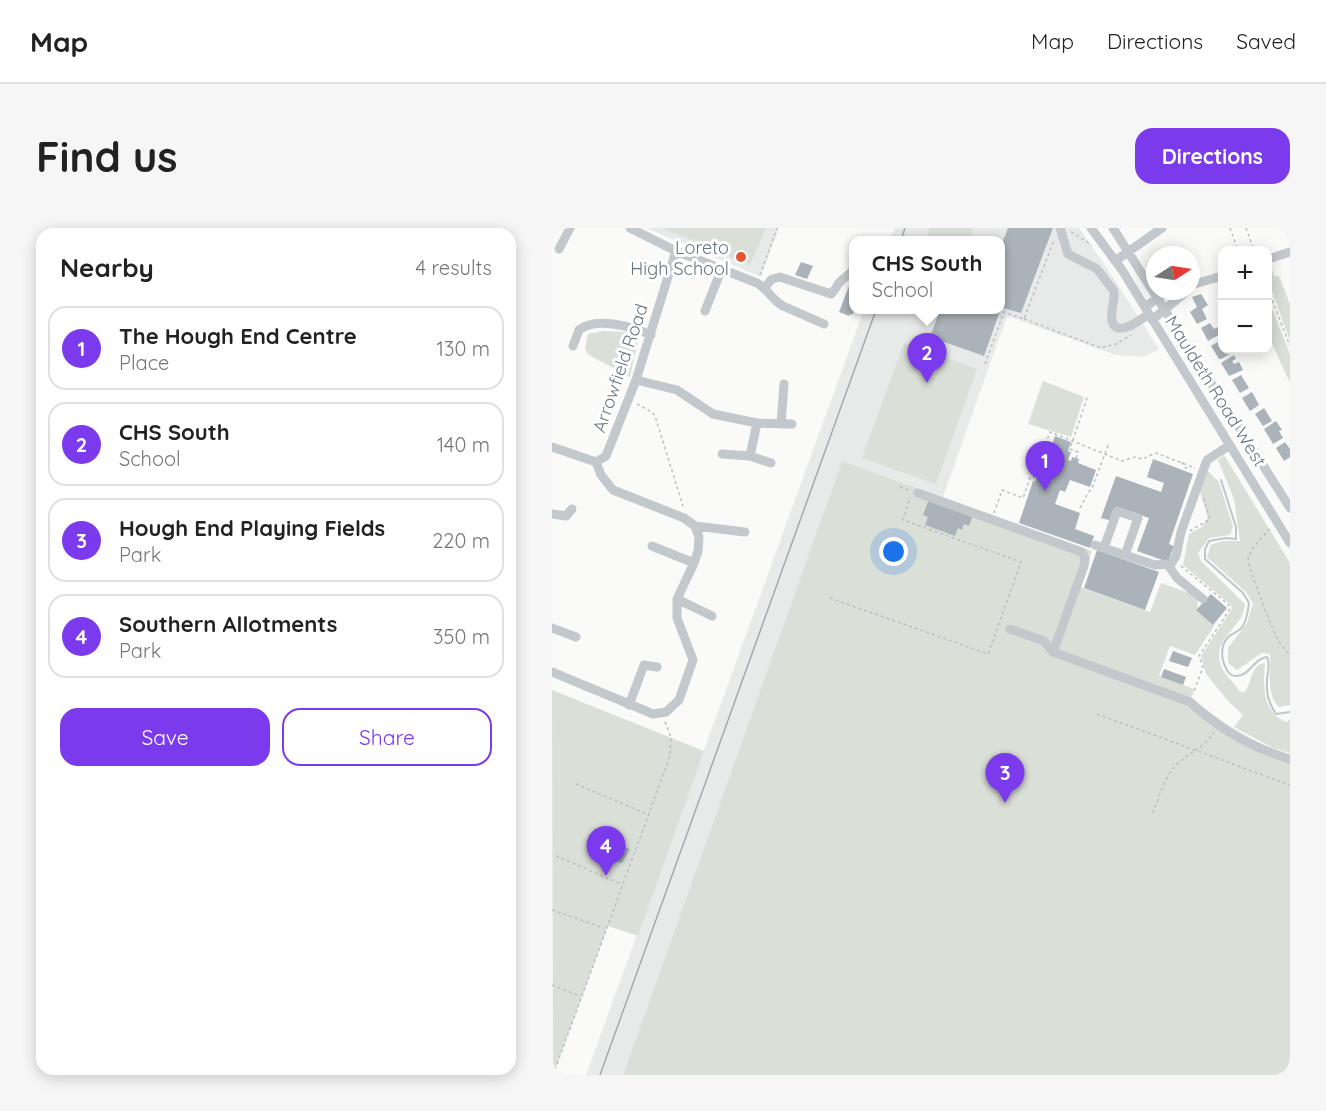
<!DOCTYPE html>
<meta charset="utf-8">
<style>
:root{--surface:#fff;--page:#f6f6f6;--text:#222;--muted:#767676;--line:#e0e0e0;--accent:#7c3aed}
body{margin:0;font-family:Quicksand,sans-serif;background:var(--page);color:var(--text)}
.controls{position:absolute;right:18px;top:18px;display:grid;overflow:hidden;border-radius:12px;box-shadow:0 3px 15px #0003}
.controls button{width:54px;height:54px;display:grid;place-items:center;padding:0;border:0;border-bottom:2px solid var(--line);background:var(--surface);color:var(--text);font:30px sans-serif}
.compass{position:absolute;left:594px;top:18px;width:54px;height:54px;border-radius:50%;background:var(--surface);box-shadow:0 3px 15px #0003;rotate:78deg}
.you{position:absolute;left:342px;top:324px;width:21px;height:21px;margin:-15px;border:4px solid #fff;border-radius:50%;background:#1a73e8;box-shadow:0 0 0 9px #1a73e833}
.badge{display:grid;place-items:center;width:39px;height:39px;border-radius:50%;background:var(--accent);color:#fff;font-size:20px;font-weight:700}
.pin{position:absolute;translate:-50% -50px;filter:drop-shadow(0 2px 3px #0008)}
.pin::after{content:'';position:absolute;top:32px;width:21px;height:18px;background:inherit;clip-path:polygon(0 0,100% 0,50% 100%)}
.popup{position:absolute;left:297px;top:8px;width:156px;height:78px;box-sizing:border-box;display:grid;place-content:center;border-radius:12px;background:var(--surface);filter:drop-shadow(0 2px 4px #0005);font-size:20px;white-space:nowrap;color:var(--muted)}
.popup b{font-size:22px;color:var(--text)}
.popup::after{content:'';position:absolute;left:50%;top:100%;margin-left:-12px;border:12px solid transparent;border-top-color:var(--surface)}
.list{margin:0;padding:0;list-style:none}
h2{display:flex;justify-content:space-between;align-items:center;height:78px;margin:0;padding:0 24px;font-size:26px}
h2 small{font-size:20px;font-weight:400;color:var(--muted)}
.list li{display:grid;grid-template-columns:39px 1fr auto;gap:18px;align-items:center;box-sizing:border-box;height:84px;margin:0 12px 12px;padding:0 12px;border:2px solid var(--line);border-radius:18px}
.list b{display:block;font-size:22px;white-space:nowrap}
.list p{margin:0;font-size:20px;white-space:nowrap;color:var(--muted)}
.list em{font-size:20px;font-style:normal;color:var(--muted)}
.actions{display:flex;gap:12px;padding:18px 24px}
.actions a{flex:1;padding:14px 0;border:2px solid var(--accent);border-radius:18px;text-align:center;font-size:21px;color:var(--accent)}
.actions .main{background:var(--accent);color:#fff}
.map{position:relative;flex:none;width:738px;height:847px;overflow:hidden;border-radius:18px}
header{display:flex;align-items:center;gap:36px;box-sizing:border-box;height:84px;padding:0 30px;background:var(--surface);border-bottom:2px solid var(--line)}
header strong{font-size:28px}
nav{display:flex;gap:33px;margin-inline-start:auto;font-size:21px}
.intro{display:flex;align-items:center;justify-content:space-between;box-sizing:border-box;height:144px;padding:0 36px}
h1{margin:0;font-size:42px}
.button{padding:15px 27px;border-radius:18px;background:var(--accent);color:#fff;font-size:21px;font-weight:700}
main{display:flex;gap:36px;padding:0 36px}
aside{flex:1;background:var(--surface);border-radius:18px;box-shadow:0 3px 15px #0003}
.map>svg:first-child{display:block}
.built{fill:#e8e9e9}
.green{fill:#dadfd7}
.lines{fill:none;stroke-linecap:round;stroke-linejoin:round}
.stream{stroke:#bbc7cb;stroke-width:2}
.building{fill:#aab3b9}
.path{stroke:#bbbfc2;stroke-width:1.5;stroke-dasharray:3 3;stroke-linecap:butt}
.minor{stroke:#c3c8cc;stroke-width:9}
.tram{stroke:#a2aab0;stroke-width:1.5}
.poi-dot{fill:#e4572e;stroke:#fff;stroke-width:2}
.labels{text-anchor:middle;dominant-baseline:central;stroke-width:6;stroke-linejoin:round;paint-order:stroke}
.poi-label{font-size:18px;fill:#657683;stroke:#fff;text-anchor:end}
.street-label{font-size:18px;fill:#657683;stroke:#fff}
</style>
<header>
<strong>Map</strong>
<nav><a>Map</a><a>Directions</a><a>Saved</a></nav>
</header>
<div class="intro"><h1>Find us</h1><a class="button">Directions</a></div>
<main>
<aside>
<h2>Nearby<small>4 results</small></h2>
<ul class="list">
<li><span class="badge">1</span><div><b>The Hough End Centre</b><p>Place</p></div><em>130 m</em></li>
<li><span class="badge">2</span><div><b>CHS South</b><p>School</p></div><em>140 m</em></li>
<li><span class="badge">3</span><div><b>Hough End Playing Fields</b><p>Park</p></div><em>220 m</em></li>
<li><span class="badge">4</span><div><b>Southern Allotments</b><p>Park</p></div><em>350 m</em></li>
</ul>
<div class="actions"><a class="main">Save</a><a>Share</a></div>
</aside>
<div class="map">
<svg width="738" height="847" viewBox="0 0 738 847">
<rect width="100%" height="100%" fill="#fafaf8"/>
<path class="built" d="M 94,0 L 227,0 L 209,49 Z
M 343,0 L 527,0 L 555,40 L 607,121 L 592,129 L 564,127 L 455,88 L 391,269 L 290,233 L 71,847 L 34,847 L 312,82 L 448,82 L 448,12 L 338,12 Z"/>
<path class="green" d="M 111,0 L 214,0 L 198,37 Z
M 378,0 L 418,0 L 421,2 L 417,12 L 374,12 Z
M 719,40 L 722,48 L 727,48 L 738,76 L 738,113 L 716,51 L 716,42 Z
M 716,70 L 738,126 L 738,155 L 716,107 Z
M 51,103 L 76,104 L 87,109 L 78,149 L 37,127 L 33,121 L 36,106 Z
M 352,115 L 425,141 L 384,256 L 310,230 Z
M 491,153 L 532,169 L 519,209 L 476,196 Z
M 672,227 L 738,335 L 738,477 L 727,479 C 714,467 719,443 718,426 L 710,425 L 685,442 L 676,435 L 676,420 L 695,395 L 701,376 L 694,364 L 655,329 L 659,317 L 671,313 L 688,313 L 682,271 L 666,232 Z
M 290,233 L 540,323 L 528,359 L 598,384 L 609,355 L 640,366 L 646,371 L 645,382 L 662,398 L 643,427 L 618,418 L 607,448 L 642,461 L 639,469 C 669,494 700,515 738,527 L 738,847 L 71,847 Z
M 655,242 L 667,254 L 681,299 L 678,307 L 657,310 L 646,325 L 649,333 L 693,376 C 691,401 661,408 668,435 C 671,447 681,452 687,463 L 692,465 C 701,455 697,437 713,435 C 711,456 710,486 735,494 L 738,491 L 738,525 L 721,520 L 682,499 L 691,487 L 676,473 L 654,446 L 649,428 L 680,381 L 679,377 L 631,337 L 637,306 L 650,299 L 656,290 L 648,264 Z
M 0,462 L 152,523 L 86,708 L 56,698 L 1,847 Z"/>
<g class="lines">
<path class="stream" d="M 669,252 L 684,299 L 684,311 L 674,310 L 657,313 L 653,321 L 653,331 L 691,365 L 697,375 C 696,383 695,391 691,398 C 687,404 681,405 676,409 C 668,418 669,431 674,440 C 676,445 679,448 684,448 C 697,449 702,430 715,429 C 719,437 715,445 715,453 C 714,465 717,476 724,486 L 738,484"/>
</g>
<path class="building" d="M 456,0 L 501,0 L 469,85 L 448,79 L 448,21 Z
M 249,34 L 261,38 L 255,51 L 243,47 Z
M 299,53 L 302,54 L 303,82 L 300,87 L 298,86 L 297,88 L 287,84 Z
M 649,66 L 656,77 L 650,81 L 655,91 L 645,96 L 638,84 L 645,79 L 640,69 Z
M 388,82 L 444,82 L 448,83 L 432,128 L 378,109 Z
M 658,95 L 662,101 L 666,99 L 670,105 L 656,113 L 649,100 Z
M 669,112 L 670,122 L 680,122 L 682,124 L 669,131 L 667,131 L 659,118 Z
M 682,127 L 684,131 L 680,133 L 682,136 L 687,134 L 691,142 L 677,148 L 669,135 Z
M 689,147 L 697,160 L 688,165 L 680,152 Z
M 700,164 L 707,177 L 698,183 L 690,170 Z
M 712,180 L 720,193 L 711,198 L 703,186 Z
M 724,193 L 730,202 L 727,203 L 731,210 L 721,216 L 712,201 Z
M 503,208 L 519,214 L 516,223 L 519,224 L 516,232 L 519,233 L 520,229 L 527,231 L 526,235 L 544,242 L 538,259 L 518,252 L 513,264 L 508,262 L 503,276 L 528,285 L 523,301 L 542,308 L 538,320 L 467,295 L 481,253 L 483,254 L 495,220 L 498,221 Z
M 733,214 L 738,221 L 738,229 L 732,233 L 724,220 Z
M 601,231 L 641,246 L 617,316 L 622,318 L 616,334 L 585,323 L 597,290 L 565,279 L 560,293 L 549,290 L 564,248 L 609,264 L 612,255 L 595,249 Z
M 377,271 L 421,287 L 417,298 L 412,296 L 410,302 L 406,300 L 403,308 L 373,297 L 376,289 L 371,287 Z
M 545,322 L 607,344 L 593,382 L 532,360 Z
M 659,366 L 675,380 L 661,397 L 644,382 Z
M 621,423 L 640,430 L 636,439 L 617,433 Z
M 612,441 L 634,449 L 631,457 L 609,449 Z
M 71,618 L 78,621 L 70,635 L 66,634 Z"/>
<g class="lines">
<path class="path" d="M 678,0 L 686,22
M 694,0 L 702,22
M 519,4 L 540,17
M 208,47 L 225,0
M 716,61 L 738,118
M 472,91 L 549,120 L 564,116 L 579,107
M 433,136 L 452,84 L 472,91 L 502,12
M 85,176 L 100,184 L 103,188 L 131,278
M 524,230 L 526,224 L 518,221 L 536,167
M 630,234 L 633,240 L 639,239
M 348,259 L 355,261 L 357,264
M 528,280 L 536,265 L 540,260 L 557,215
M 442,285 L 450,262 L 471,270 L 478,250 L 481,251 L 498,204 L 570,233 L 583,229 L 590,231 L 604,225 L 643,240
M 718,301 C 710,309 698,321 696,332 C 696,339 721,403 726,412 C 729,418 734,422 738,427
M 638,303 L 658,291 L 651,269
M 629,338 L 677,377 L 678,381 L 647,428 L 651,439 L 641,466
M 278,370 L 436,426 L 469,334 L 351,292 L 358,269
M 545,486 L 738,557
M 24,556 L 97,587
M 601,585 C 607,570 612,550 623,538 C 636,525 652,520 662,504
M 4,628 L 69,656
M 0,682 L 52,700
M 0,757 L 28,768
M 1,847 L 118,528 L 119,509 L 113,494"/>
<path class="minor" d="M 508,0 L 516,26 L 545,41 L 562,63 C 563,72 558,84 560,93 C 565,111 589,91 597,86
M 539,0 L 570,42 L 738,315
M 561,0 L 738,280
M 7,21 L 18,0
M 124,23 L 205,55 C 216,61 220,72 231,78 L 272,96
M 716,31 L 738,24
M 563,33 L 610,0
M 639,57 L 670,48
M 213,59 L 220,51 L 228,49 L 279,66 C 284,62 284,58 288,54 C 293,48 298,48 302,40
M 593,79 L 616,63
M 153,83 L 170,40
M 600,92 L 635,63
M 21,118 L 27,102 C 44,88 81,99 99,107
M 84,152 L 125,162 L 161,186 L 205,195 L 240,196
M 229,196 L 232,156
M 0,219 L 44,234 L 54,228 L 84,152 L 124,23 L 78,0
M 170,226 L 198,228 L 219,235
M 198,228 L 205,195
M 366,265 L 530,324 L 533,331 L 532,338 L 501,424
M 0,286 L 14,288 L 20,281
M 143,298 L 193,304
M 543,317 L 603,337 L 619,336 L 624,328 L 629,304 L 655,232 L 678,217
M 100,318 L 142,335
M 552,320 L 565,283 L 586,290 L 573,327
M 616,337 L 625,350 L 651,371
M 125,371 L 160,388
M 0,400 L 24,409
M 458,401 L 492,413 L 501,424 L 638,474 C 667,501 700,520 738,531
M 0,444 L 101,486 L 114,484 L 127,472 L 141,432 L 125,390 L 125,371 L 142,335 L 146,323 L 147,309 L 143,298 L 132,290 L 61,262 L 49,247 L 44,234
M 77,477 L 92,437 L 105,439"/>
<path class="tram" d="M 349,12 L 353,0
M 48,847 L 324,82"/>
</g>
<circle class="poi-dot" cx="189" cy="29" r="6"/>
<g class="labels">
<g class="poi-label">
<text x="177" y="19">Loreto<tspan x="177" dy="21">High School</tspan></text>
</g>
<g class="street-label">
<text transform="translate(68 140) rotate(-71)">Arrowfield Road</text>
<text transform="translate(664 163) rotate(58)">Mauldeth Road West</text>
</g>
</g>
</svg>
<div class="controls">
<button>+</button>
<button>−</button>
</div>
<svg class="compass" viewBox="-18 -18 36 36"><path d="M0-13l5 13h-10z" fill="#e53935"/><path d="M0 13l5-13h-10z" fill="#767676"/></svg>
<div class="you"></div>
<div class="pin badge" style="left:493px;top:263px">1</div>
<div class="pin badge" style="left:375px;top:155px">2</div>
<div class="popup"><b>CHS South</b>School</div>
<div class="pin badge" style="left:453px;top:575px">3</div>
<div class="pin badge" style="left:54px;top:648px">4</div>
</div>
</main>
